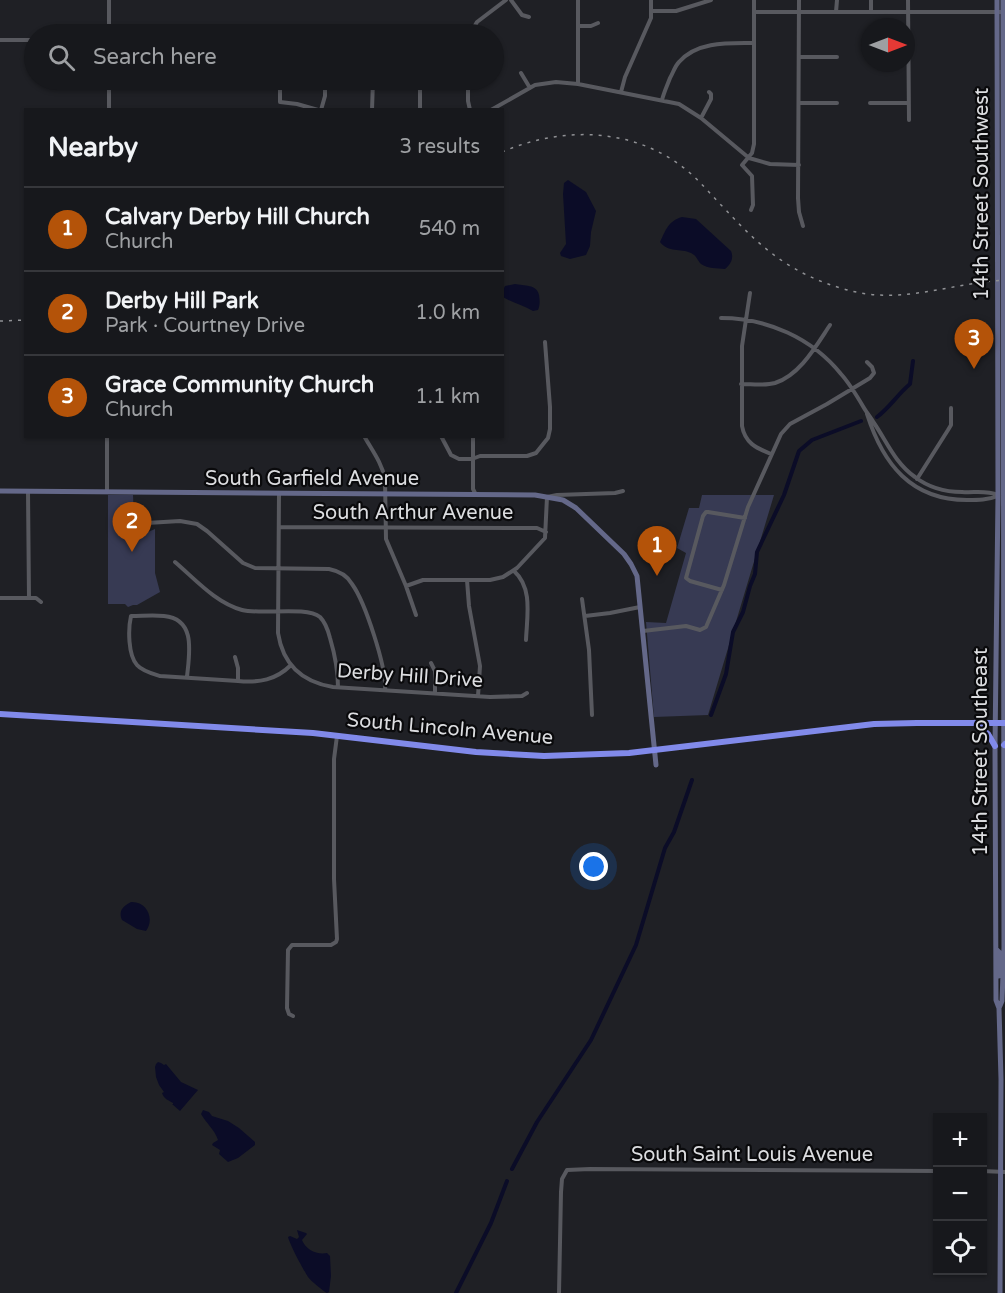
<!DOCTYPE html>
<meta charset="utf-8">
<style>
:root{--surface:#17181c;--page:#202125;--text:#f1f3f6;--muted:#9ea0a3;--line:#36373b;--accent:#b45309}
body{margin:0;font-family:"Varela Round",sans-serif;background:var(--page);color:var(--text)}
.controls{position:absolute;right:18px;bottom:18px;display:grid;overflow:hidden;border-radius:0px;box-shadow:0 2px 4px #0004}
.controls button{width:54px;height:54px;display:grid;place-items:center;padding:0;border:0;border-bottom:2px solid var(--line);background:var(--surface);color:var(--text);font:30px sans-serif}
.compass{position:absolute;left:861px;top:18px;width:54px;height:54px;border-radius:50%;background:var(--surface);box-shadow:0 2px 4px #0004;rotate:90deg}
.you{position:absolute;left:594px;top:867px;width:21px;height:21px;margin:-15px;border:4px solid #fff;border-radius:50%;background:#1a73e8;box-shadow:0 0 0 9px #1a73e833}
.badge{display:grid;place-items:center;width:39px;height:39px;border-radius:50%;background:var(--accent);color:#fff;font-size:20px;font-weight:700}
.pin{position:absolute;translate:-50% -50px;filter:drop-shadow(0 2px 3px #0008)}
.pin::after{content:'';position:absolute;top:32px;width:21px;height:18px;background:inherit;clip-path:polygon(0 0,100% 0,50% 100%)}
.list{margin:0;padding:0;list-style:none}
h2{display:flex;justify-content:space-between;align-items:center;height:78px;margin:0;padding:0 24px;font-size:26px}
h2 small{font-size:20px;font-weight:400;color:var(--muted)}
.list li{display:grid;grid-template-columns:39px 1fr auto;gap:18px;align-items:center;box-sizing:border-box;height:84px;padding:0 24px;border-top:2px solid var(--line)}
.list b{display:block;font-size:22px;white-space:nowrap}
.list p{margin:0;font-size:20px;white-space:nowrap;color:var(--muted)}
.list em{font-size:20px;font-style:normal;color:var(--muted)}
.icon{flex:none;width:33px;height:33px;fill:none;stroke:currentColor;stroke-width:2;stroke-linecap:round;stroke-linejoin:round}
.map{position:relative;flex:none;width:1005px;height:1293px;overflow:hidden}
.search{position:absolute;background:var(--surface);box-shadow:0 2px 4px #0004;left:24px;top:24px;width:480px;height:66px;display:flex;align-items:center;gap:15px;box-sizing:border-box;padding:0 21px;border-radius:33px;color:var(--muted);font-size:22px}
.panel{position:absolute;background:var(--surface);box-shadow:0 2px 4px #0004;left:24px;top:108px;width:480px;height:330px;border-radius:0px}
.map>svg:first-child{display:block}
.green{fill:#373a53}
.water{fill:#0b0c27}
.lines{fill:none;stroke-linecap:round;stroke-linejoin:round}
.canal{stroke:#0b0c27;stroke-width:4}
.street{stroke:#58595f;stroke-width:4}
.secondary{stroke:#646889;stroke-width:5}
.highway{stroke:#818aea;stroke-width:6}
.rail{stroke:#909195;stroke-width:1.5;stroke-dasharray:3 6;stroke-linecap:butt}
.labels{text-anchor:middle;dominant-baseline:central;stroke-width:4.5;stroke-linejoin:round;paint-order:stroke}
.street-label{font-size:20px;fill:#dcdde0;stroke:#0a0a0c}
</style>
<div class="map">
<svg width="1005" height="1293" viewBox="0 0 1005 1293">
<rect width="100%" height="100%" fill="#1f2025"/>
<path class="green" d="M 108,495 L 133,495 L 134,518 L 140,518 L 140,525 L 143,530 L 148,532 L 155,529 L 155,573 L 160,592 L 137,605 L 133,605 L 128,607 L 125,604 L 108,604 Z
M 702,495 L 774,495 L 708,715 L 654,717 L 646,622 L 666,623 L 686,553 L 677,548 L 689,508 L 699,508 Z"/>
<path class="water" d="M 568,180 L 586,192 L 596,211 L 591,232 L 590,246 L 586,255 L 570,259 L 561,256 L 560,253 L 566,244 L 563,194 L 564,183 Z
M 682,217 L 696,219 L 731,251 C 734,258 731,264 725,269 C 717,268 708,269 701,264 C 697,260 697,256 691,253 C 680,248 669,253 660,242 C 666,230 668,221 682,217 Z
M 515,284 C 524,286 537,284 539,295 C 540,301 540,305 538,310 L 533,311 C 523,305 513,303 503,297 L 503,290 L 505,286 Z
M 131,902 C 147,901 155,919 146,931 L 137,929 L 122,920 C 118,911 123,906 131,902 Z
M 158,1062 L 161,1063 L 164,1065 L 166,1064 L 181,1082 L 198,1090 L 180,1111 L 172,1104 L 173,1104 L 173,1103 C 168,1100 164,1099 162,1093 L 164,1092 L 159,1085 L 156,1077 L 155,1067 L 156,1064 Z
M 203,1110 L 209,1112 L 212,1116 L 228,1121 L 239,1128 L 255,1142 L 255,1145 L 238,1158 L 228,1162 L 219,1154 L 220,1150 L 212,1145 L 213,1143 L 218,1140 C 215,1130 206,1123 201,1114 Z
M 297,1230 L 306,1233 L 307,1234 L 302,1240 C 306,1250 317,1255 327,1253 L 330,1256 L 331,1276 L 329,1292 L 327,1293 C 323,1291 311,1281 308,1277 C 303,1269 290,1245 288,1237 L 290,1236 L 297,1239 L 299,1237 Z"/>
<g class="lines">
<path class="canal" d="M 877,417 C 890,407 898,394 910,384 L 913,361
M 711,715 L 726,674 L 733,632 L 743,612 L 750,586 L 755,574 L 757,552 L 784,495 L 799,451 L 812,440 L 861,421
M 512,1169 L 537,1122 L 591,1040 L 636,945 L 665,848 L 674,832 L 692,780
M 456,1293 L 491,1223 L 507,1181"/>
<path class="street" d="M 511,0 L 522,15 L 529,17
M 578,0 L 578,84
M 799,0 L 798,198 L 799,212 L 803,226
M 908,0 L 909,120
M 651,11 L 676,11 L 711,0
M 754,12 L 1003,12
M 836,12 L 837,0
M 871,12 L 871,0
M 578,26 L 591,26 L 598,23
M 109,34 L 109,0
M 470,34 L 477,22 L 506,0
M 0,40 L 34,40
M 799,57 L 837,57
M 869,57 L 870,57
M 521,73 L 530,88
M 280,80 L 280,102 L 297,104 L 318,110
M 420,80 L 420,110
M 468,80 L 468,101 L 470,110
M 621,92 L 625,77 L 651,18 L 651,0
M 662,100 C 664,92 667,86 670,78 C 673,73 675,66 679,62 C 697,41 729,43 754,43
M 799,103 L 837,103
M 870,103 L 908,103
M 109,110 L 109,80
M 321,110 L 325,96 L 325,80
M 372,110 L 373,80
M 491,110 L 535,85 L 556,82 L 578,84 L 679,104 L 701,118 L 749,158 L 770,164 L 799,165
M 701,118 L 711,99 L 711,94 L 709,92
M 751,210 L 753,205 L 752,176 L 742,165 L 752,153 L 754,144 L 754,0
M 750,293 L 742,346 L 742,426 C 745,443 756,448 771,454
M 721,318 C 767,318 812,338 841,374 C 850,384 857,396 864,408 C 867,413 871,418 874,423 C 887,442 895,463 915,477 C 928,487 945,492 962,492 C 974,493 986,490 998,495
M 741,384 C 752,384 764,386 775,383 C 800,375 816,346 830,325
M 867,414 C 883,464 911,500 967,500 C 978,500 988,500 998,496
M 364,436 C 372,450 382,463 385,479 L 386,539 L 406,586 L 416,615
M 441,436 L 451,455 L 459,459 L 472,459 L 480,456 L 527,456 L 536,453 L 548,438 L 550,429 L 550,407 L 545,342
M 473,436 L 473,489 L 476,495
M 917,479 L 948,430 L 951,425 L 951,408
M 28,491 L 29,598
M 107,491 L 107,436
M 279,494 L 278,633 C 283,665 302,682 333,687 L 490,697 L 522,696 L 527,693
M 147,523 L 180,521 L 197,524 L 207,531 L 243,563 L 255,568 L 329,569 C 339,571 347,575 352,584 C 365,602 387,668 385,690
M 279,527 L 537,528 L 546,532
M 175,562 C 196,580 216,603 242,610 C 262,615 306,606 320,617 C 326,623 328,630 330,638 C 335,655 338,670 338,687
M 514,571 C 533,588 527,616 526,640
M 467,580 L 469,606 L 480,666 L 478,696
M 406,586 L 423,580 L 490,580 L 503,577 L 517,568 L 545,538 L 547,497 L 557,495 L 615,493 L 623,491
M 722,590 L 690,581 L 686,578 L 703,516 L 706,512 L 708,512 L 745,518
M 0,598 L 36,598 L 41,602
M 582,599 L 589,650 L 592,715
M 585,616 L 610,613 L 640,607
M 643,631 L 686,626 L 700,630 L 706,627 L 724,585 L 748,507 L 781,434 L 790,424 L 827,404 L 870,378 L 874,373 L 872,367 L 867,362
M 235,657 L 238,668 L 238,681
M 431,663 L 435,671 L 435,693
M 187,677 C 189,655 197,619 164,616 C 153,615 142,616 131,616 C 128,629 128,655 137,665 C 142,671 153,674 160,676 L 238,681 C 259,683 276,680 291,665
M 293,1016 L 289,1014 L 287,1008 L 288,950 L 292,945 L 331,945 L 336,942 L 337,939 L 334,879 L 334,759 L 337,736
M 982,1171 L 1005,1172
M 559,1293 L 561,1192 L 562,1179 L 567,1170 L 590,1169 L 938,1171"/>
<path class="secondary" d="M 997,0 L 998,496 L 995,746 L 996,1000 L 999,1008 L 1001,1079 L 1000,1293
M 0,491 L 535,495 L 563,500 L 576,508 L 624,554 L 631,564 L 637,576 L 656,765
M 996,949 L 1000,953 L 999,976
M 999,1008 L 1002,1001 L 1004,947 L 1003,0"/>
<path class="highway" d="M 0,714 L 313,733 L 476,752 L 544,756 L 629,753 L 874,724 L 917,723 L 1005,723
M 975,723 L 988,734 L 995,746
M 1004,745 L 1005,744"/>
<path class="rail" d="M 502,152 C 560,127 628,127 680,165 C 697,177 710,194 725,209 C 761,248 791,274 844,289 C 901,306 949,283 1005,280
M 0,321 L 26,320"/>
</g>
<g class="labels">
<g class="street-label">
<text transform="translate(982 194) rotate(-90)">14th Street Southwest</text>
<text x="312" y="479">South Garfield Avenue</text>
<text x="413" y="513">South Arthur Avenue</text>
<text transform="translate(410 676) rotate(4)">Derby Hill Drive</text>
<text transform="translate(450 729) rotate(5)">South Lincoln Avenue</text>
<text transform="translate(981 752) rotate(-90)">14th Street Southeast</text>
<text x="752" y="1155">South Saint Louis Avenue</text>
</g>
</g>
</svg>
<div class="controls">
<button>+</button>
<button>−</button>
<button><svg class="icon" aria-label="locate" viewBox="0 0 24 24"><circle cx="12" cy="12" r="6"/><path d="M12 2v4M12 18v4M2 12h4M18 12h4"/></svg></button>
</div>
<svg class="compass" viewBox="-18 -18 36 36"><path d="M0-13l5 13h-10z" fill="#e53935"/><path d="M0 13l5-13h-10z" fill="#9ea0a3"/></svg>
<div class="you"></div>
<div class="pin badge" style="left:657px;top:576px">1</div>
<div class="pin badge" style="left:132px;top:552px">2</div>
<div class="pin badge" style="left:974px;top:369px">3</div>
<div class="search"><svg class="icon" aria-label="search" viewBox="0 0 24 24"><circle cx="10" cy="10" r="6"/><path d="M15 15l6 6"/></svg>Search here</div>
<section class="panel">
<h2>Nearby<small>3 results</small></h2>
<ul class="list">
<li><span class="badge">1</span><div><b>Calvary Derby Hill Church</b><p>Church</p></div><em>540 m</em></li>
<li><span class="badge">2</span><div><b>Derby Hill Park</b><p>Park · Courtney Drive</p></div><em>1.0 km</em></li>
<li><span class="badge">3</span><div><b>Grace Community Church</b><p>Church</p></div><em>1.1 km</em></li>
</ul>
</section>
</div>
